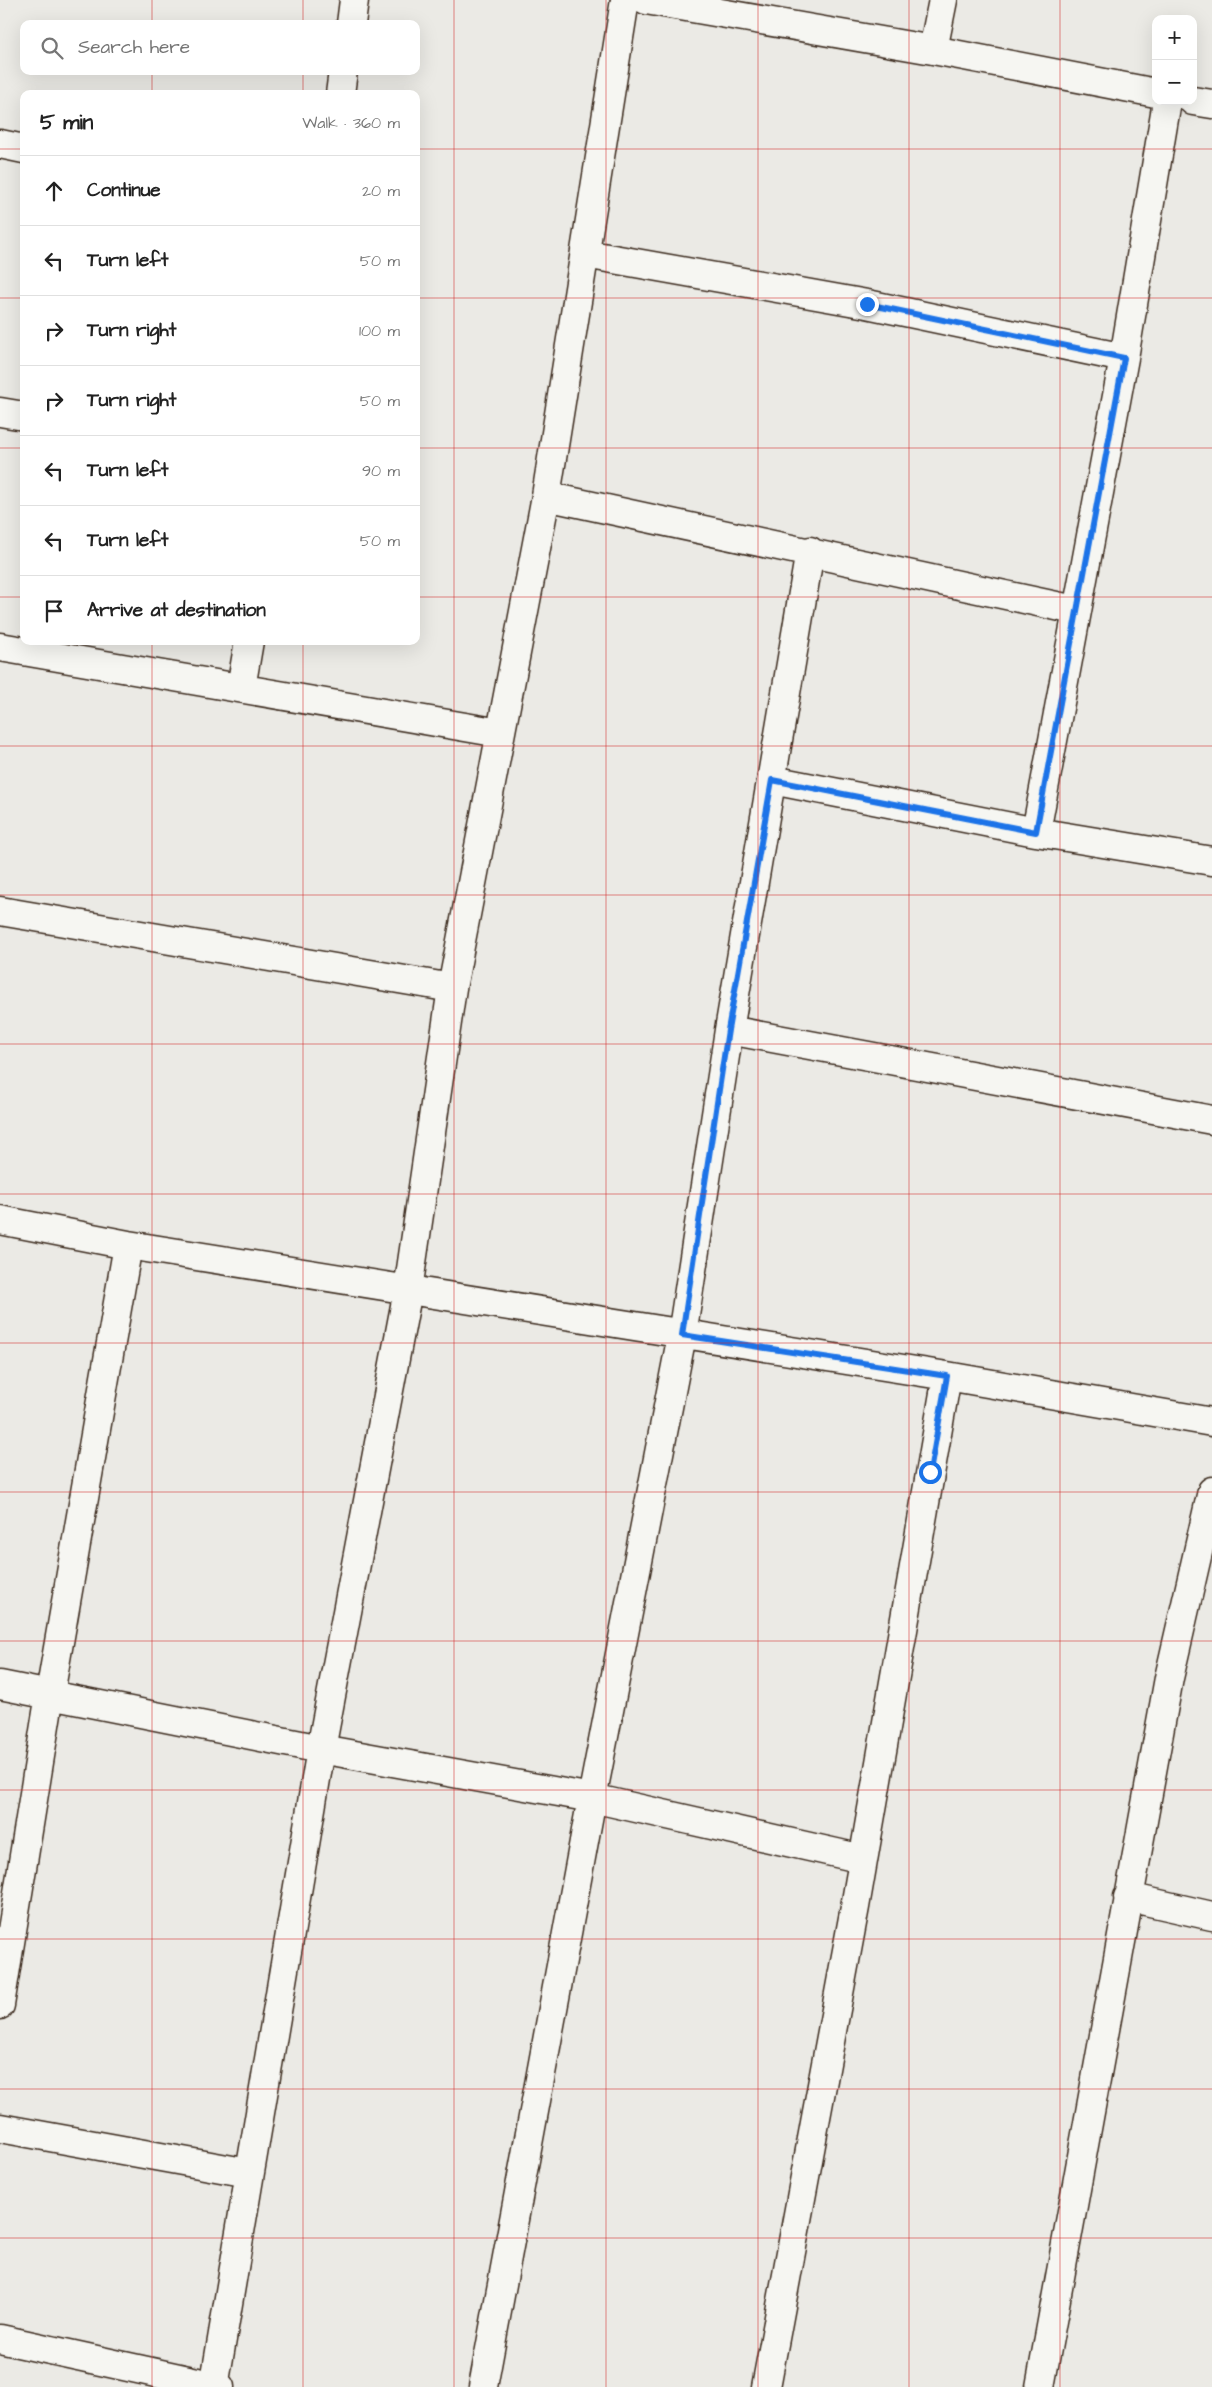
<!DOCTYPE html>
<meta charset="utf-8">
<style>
:root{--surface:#fff;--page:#f6f6f6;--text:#222;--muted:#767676;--line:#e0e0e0}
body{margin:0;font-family:"Architects Daughter",sans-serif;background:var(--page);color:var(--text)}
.controls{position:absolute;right:15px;top:15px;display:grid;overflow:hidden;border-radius:10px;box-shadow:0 5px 20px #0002}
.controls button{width:45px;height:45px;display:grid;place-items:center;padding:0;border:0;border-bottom:1px solid var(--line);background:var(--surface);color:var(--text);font:25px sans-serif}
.stop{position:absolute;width:15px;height:15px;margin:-11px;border:4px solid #1a73e8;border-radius:50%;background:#fff}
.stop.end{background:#1a73e8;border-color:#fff;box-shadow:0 1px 5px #0008}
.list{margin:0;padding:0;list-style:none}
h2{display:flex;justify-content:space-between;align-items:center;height:65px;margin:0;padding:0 20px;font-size:21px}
h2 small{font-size:16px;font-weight:400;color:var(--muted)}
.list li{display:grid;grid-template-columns:32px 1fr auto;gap:15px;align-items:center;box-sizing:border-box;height:70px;padding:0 20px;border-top:1px solid var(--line)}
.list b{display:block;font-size:19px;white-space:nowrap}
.list em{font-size:16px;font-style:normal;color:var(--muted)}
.icon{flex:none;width:28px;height:28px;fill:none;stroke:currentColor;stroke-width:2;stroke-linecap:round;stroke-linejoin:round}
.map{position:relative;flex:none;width:1212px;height:2387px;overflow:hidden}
.search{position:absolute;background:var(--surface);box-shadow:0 5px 20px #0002;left:20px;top:20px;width:400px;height:55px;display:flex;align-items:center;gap:12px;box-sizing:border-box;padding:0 18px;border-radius:10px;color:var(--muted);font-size:19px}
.panel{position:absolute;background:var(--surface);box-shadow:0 5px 20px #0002;left:20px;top:90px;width:400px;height:555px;border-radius:10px}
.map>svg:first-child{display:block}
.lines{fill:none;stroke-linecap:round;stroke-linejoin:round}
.minor-casing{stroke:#3b2a1e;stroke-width:31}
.minor{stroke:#f6f6f2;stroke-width:28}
.route{stroke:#1a73e8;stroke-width:6}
.grid{fill:none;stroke:#d62828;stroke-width:1;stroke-opacity:0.55}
</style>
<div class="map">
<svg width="1212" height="2387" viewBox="0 0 1212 2387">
<rect width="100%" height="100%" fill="#ebeae5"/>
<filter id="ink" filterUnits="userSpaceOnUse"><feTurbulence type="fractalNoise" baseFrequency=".02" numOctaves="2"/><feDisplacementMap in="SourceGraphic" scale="10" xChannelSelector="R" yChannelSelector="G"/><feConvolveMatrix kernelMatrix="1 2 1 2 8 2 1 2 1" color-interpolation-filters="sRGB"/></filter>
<g filter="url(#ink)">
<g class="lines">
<defs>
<path id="minor" d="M 646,0 L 933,50 L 1156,93
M 351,24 L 354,0
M 933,50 L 943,0
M 340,94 L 343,71
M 1193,101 L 1212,104
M 0,144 L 24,149
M 585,254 L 867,304 L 1124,358
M 0,412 L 24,416
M 546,496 L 1075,610
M 0,647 L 500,733
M 241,688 L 249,641
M 772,780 L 1036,832 L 1212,861
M 1036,832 L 1124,358 L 1167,101
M 0,911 L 452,988
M 729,1030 L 1212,1120
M 0,1220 L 128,1245 L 947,1376 L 1212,1422
M 0,1685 L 321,1749 L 592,1798 L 863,1859
M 1128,1897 L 1212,1916
M 0,2005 L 50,1694 L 128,1245
M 0,2128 L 249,2173
M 0,2339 L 220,2387
M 214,2387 L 321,1749 L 408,1290 L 452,988 L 546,496 L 625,0
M 483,2387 L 592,1798 L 682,1335 L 729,1030 L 810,551
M 766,2387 L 855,1907 L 947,1376
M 1040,2387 L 1169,1678 L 1212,1491"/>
</defs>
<use href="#minor" class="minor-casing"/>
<use href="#minor" class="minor"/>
</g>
</g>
<g class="lines" filter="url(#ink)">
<path class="route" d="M 867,304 L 1124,358 L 1036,832 L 772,780 L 728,1030 L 682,1335 L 947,1376 L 930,1472"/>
</g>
<path class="grid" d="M 152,0 L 152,24M 303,0 L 303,24M 454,0 L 454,2387M 606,0 L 606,2387M 758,0 L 758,2387M 909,0 L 909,2387M 1060,0 L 1060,2387M 152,71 L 152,94M 303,71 L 303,94M 0,149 L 24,149M 416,149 L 1212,149M 0,298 L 24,298M 416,298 L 1212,298M 0,448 L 24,448M 416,448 L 1212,448M 0,597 L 24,597M 416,597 L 1212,597M 152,641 L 152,2387M 303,641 L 303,2387M 0,746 L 1212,746M 0,895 L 1212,895M 0,1044 L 1212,1044M 0,1194 L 1212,1194M 0,1343 L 1212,1343M 0,1492 L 1212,1492M 0,1641 L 1212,1641M 0,1790 L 1212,1790M 0,1939 L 1212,1939M 0,2089 L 1212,2089M 0,2238 L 1212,2238"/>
</svg>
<div class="controls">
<button>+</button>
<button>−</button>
</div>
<div class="stop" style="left:930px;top:1472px"></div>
<div class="stop end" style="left:867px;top:304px"></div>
<div class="search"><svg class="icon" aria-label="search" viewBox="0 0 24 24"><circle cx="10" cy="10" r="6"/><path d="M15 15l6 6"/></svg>Search here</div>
<section class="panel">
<h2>5 min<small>Walk · 360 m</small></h2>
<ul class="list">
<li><svg class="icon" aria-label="ahead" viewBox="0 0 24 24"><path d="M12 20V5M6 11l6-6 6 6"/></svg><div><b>Continue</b></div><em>20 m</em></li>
<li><svg class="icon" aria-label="left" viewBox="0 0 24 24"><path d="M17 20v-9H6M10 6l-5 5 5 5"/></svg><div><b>Turn left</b></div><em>50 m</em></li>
<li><svg class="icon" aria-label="right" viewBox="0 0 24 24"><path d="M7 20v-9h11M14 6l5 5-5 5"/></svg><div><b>Turn right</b></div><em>100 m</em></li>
<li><svg class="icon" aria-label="right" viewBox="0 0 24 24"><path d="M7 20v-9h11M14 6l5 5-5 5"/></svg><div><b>Turn right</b></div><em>50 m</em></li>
<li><svg class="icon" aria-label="left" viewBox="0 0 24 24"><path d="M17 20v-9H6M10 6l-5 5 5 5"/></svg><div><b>Turn left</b></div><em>90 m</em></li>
<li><svg class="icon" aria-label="left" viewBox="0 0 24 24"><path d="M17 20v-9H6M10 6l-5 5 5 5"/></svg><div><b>Turn left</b></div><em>50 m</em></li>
<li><svg class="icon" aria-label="arrive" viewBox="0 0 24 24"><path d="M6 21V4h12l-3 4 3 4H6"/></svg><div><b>Arrive at destination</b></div></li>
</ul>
</section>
</div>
